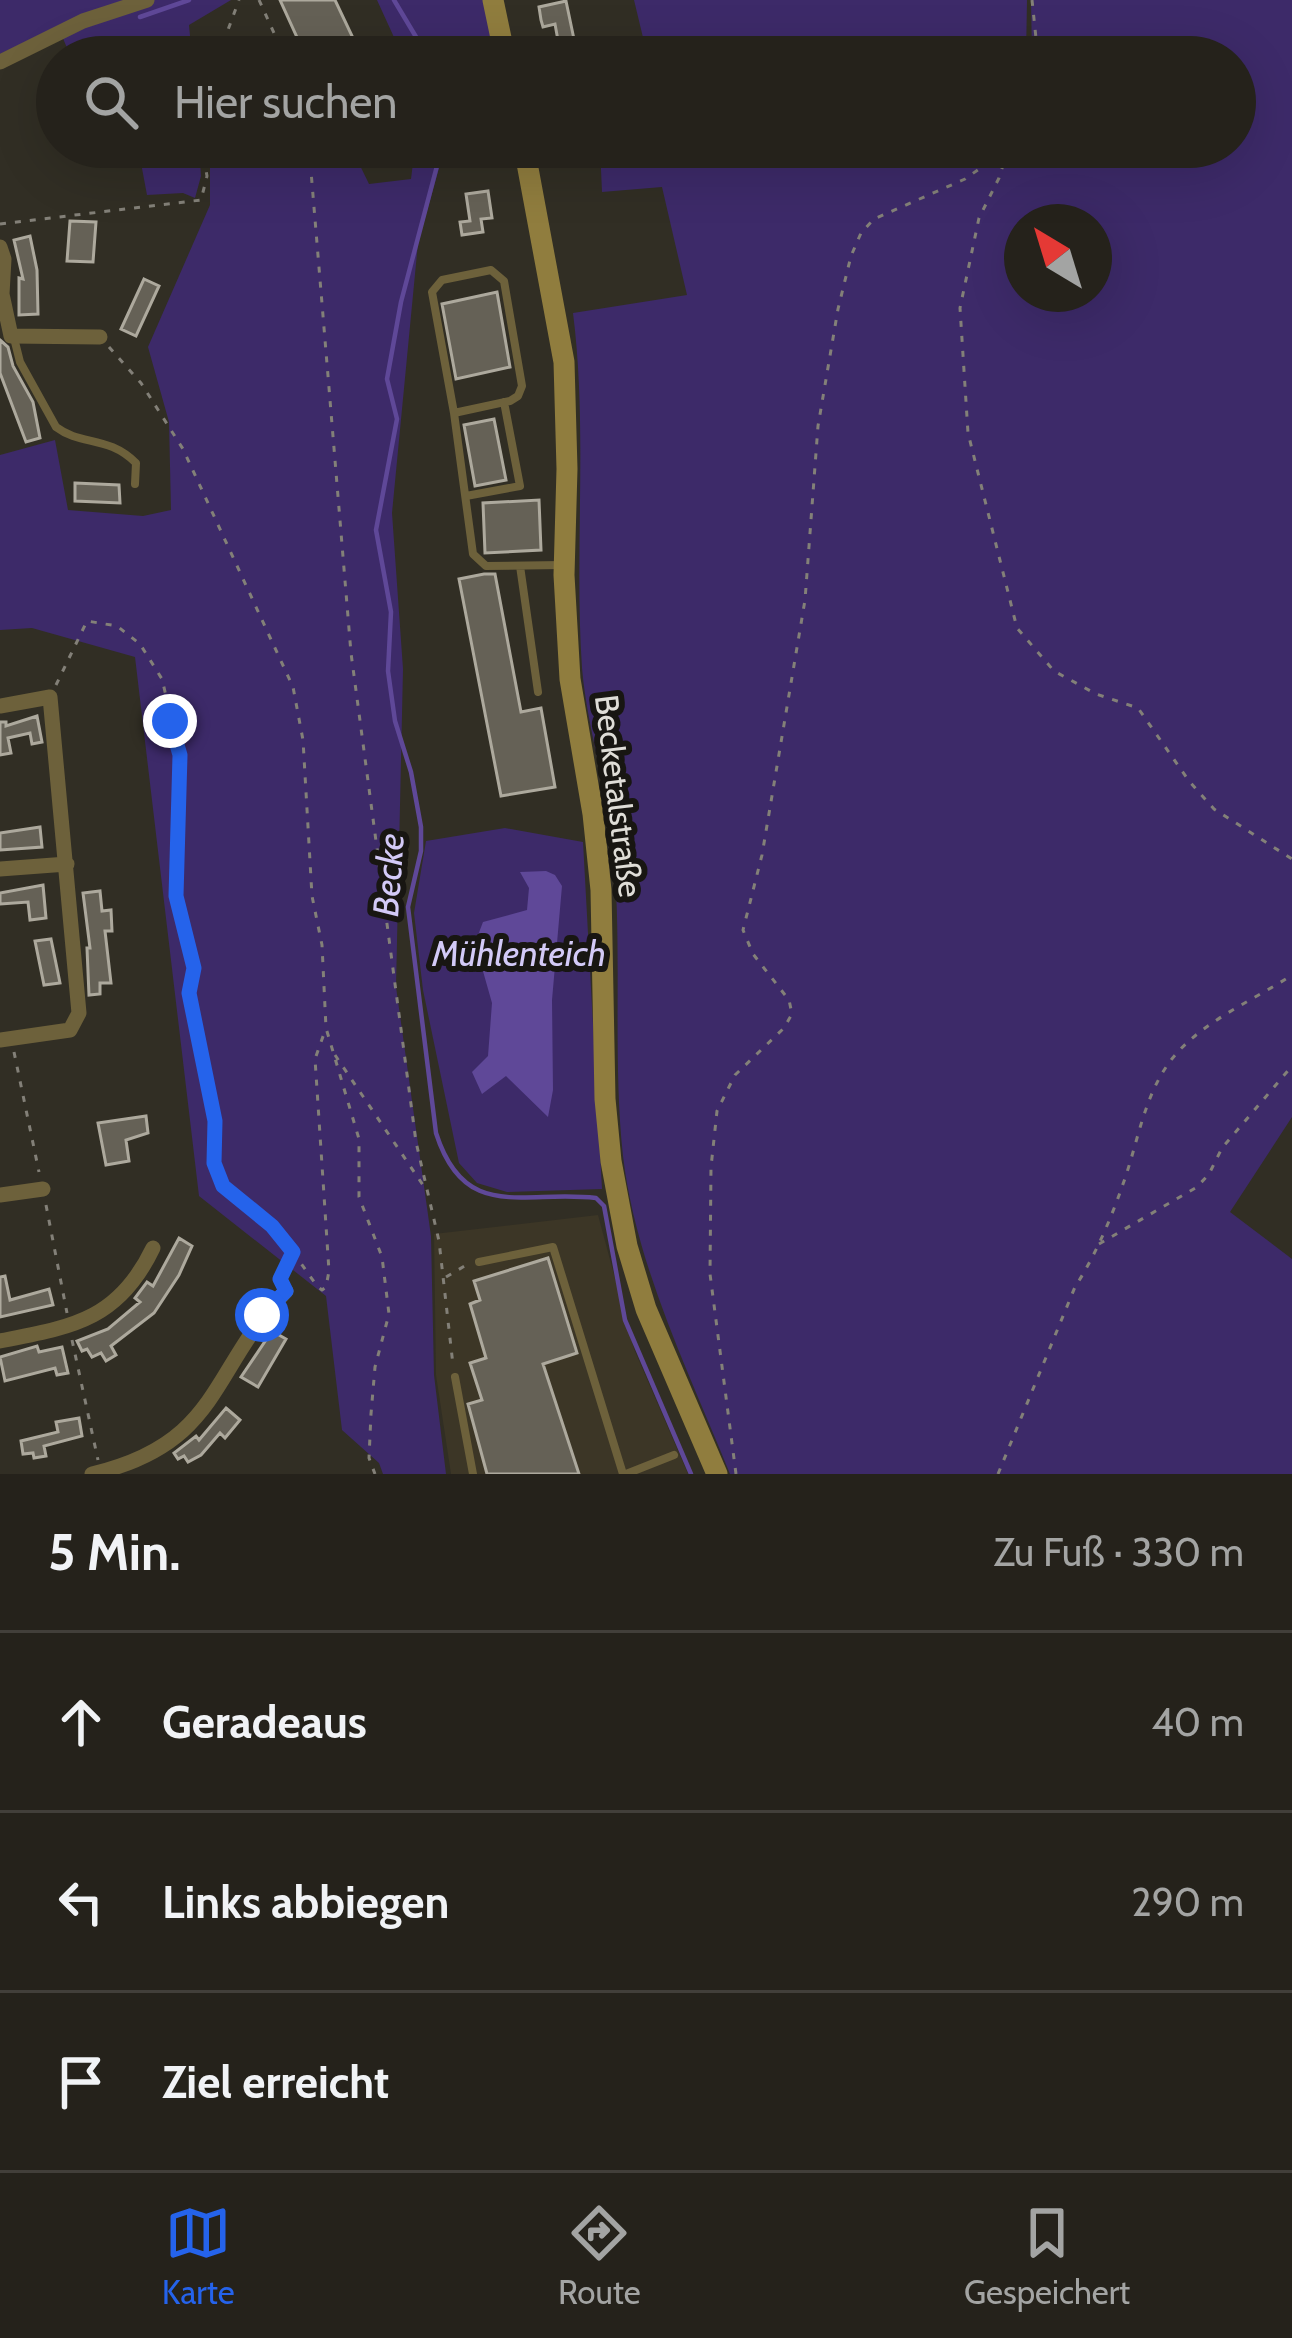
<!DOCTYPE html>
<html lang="de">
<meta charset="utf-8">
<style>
:root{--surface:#25221b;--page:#312f28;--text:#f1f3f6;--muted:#a3a4a3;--line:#423f3a;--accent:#2563eb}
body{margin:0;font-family:Cabin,sans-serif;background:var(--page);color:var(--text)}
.compass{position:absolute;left:1004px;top:204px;width:108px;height:108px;border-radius:50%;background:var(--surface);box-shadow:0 12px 48px #0002;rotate:322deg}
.stop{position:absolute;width:36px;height:36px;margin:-27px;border:9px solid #2563eb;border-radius:50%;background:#fff}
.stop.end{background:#2563eb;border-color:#fff;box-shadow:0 3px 12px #0008}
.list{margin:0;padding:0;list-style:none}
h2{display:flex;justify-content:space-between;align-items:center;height:156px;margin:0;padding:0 48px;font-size:51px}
h2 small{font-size:39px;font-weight:400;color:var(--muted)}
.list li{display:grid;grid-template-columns:78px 1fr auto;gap:36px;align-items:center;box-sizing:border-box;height:180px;padding:0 48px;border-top:3px solid var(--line)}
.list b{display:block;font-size:45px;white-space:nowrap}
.list em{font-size:39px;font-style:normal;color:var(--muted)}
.icon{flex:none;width:66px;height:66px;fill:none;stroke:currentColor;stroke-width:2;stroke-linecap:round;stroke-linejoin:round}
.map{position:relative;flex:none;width:1292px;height:1474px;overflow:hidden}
.search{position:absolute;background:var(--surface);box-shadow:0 12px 48px #0002;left:36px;right:36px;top:36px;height:132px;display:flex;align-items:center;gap:30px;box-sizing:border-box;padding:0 42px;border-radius:66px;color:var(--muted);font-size:45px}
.sheet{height:696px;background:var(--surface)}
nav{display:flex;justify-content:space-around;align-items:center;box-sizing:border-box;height:168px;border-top:3px solid var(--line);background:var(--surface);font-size:33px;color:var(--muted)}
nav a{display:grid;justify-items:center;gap:6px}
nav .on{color:var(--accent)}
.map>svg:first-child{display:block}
.built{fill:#3c3626}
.green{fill:#3d2a69;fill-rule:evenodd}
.water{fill:#5f4898}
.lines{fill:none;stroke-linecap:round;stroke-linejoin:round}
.stream{stroke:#5f4898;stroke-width:4.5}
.building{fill:#656156;stroke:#ada99d;stroke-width:3}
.path{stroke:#838078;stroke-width:3;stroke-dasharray:6 9;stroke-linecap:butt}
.lane{stroke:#6d613b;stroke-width:8}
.street{stroke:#6d613b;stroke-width:15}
.secondary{stroke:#907d3e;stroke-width:21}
.route{stroke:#2563eb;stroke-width:15}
.labels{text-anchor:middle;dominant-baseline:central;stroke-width:12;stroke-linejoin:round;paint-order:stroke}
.street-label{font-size:33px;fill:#dfddd7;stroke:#181612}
.water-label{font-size:36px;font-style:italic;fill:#d3caf7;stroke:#181612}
</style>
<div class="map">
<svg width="1292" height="1474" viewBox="0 0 1292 1474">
<rect width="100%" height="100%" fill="#312e24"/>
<path class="built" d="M 598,1215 L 634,1349 L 688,1474 L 451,1474 L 436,1375 L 434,1234 Z"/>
<path class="green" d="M 0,0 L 231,0 L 189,25 L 192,57 L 71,57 L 58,27 L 0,54 Z
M 377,0 L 485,0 L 495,57 L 403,57 Z
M 634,0 L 1027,0 L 1026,57 L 631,57 L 646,50 Z
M 1031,0 L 1292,0 L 1292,1117 L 1230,1212 L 1292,1259 L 1292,1474 L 730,1474 C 689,1372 636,1266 623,1156 C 612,1053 623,950 613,847 C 607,787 587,728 582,668 C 574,549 588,431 573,313 L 687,295 L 662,187 L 602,192 L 600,147 L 1235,147 L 1235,57 L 1032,57 ZM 1022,222 L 1094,222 L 1094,294 L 1022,294 Z
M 138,147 L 199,147 L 201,176 L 195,198 L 183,193 L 147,195 Z
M 210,147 L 351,147 L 369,184 L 411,179 L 415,147 L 445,147 L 418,243 L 392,513 L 403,669 L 396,987 L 431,1236 L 434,1375 L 446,1474 L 383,1474 L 379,1463 L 342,1430 L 326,1296 L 199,1196 L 135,657 L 32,628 L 0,630 L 0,455 L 55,440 L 68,510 L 143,516 L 171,510 L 169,422 L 148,347 L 210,205 Z
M 505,828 L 583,842 L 602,1189 L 507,1192 L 477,1183 L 459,1163 L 423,990 L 414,913 L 426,841 Z"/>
<path class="water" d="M 546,871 L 555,875 L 562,886 L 552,1000 L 553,1090 L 548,1117 L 506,1076 L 482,1094 L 472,1072 L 488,1056 L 492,1003 L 475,943 L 483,922 L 527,910 L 529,888 L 520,872 Z"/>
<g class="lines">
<path class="stream" d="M 394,0 L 428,57
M 140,17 L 189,0
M 442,147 L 401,302 L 387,379 L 397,419 L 376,530 L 391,612 L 388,671 L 395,721 L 411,772 L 421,827 L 421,851 L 408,907 L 436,1133 C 465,1224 525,1189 596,1198 L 604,1206 L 625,1320 L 691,1474"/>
</g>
<path class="building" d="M 280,0 L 335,0 L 362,57 L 306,57 Z
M 566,1 L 575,44 L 578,57 L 561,57 L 555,24 L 543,27 L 541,20 L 539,7 Z
M 488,191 L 492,218 L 481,219 L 483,232 L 462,235 L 460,222 L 470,221 L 466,194 Z
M 70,221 L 96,222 L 93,262 L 67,261 Z
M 30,236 L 37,270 L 38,314 L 19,315 L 19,278 L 23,279 L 14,240 Z
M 144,279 L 159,286 L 136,336 L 121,329 Z
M 497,292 L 510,367 L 456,379 L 442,304 Z
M 0,340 L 8,347 L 13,366 L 33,402 L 40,438 L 26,442 L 0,373 Z
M 494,419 L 506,480 L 475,486 L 464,425 Z
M 75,483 L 119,485 L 120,503 L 75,501 Z
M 539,500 L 541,550 L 485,553 L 483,503 Z
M 484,574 L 495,574 L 521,712 L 541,708 L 555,787 L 501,796 L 459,579 Z
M 37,716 L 42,742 L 32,744 L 30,733 L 8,738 L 11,753 L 0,755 L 0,722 L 6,722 L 6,726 Z
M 40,827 L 42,847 L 0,850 L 0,833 Z
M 43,885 L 46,918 L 30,920 L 28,902 L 0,904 L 0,893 Z
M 100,891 L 102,911 L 111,910 L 112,931 L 105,931 L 111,983 L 100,983 L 100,994 L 89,995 L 87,948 L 90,948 L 83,893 Z
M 51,939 L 60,983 L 44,985 L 35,941 Z
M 146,1116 L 148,1133 L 126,1140 L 129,1161 L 106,1165 L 98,1123 Z
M 179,1238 L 192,1246 L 179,1275 L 154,1313 L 111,1346 L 116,1355 L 106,1361 L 101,1353 L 92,1357 L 87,1349 L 82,1351 L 77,1341 L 108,1329 L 140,1302 L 135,1298 L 147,1282 L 153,1286 Z
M 548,1258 L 577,1353 L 543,1364 L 579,1474 L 487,1474 L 468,1404 L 482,1400 L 470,1363 L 486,1358 L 470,1304 L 480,1300 L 474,1281 Z
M 5,1276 L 10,1300 L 49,1289 L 53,1305 L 0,1317 L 0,1277 Z
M 272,1331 L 286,1339 L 258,1387 L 241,1377 Z
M 37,1346 L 39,1352 L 62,1347 L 68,1373 L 57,1375 L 55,1368 L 5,1381 L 0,1357 Z
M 226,1408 L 240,1420 L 225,1438 L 220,1433 L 201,1455 L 188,1462 L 184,1456 L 178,1459 L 174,1453 L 196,1436 L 199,1440 Z
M 79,1418 L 82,1436 L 44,1446 L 46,1456 L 34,1458 L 33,1453 L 23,1454 L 21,1441 L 58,1432 L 56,1422 Z"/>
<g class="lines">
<path class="path" d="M 259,0 L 285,57
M 1032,0 L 1038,57
M 218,57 L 239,0
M 309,147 L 351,653 L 416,1142 L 439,1241 L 453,1365
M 1008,149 L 999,178 L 979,218 L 960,308 L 968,433 L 1017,628 L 1054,671 L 1096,694 L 1138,708 L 1189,781 L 1214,809 L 1292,859
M 0,224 L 201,200 L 207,176 L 202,147
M 109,347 L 141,383 L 183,449 L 293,687 L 303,740 L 312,896 L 322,945 L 326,1028 L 359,1139 L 359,1197 L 382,1257 L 389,1314 L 375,1367 L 371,1414 L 369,1458 L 375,1474
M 56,685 L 87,621 L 117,626 L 140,644 L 162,679 L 180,755 L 176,896 L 194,968 L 189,993 L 215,1121 L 214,1163 L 223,1186 L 272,1226 L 293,1252
M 14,1052 L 39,1172
M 335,1055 L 427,1191
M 46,1205 L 67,1313
M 1099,1244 L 1197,1187 L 1209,1174 L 1222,1148 L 1292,1066
M 446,1277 L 468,1264
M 280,1279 L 293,1252 L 317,1286 L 322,1290 L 326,1287 L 329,1271 L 315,1059 L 326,1028
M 72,1340 L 98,1460
M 736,1474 L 710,1274 L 711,1167 L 717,1111 L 735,1075 L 784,1028 L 792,1014 L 789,1000 L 753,954 L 743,930 L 762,855 L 805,600 L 818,426 L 838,309 L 851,256 L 861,233 L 874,219 L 965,179 L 1010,147
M 998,1474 L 1075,1287 C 1095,1256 1111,1219 1123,1184 C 1139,1140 1144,1091 1176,1054 C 1207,1019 1254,1000 1292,975"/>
<path class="lane" d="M 14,338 L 20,362 L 56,427 C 81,446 108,435 136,463 L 135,484
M 454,413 L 510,401 L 518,396 L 522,386 L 504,281 L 491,270 L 442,280 L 432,292 L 454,413 L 473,554 L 486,566 L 562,565
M 466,496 L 520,486 L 504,402
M 520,566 L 538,692
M 479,1262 L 553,1247 L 623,1474
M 455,1377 L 473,1474
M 626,1474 L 674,1455"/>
<path class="street" d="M 0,62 L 83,21 L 147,0
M 0,247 L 4,259 L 2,294 L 11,336 L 100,337
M 0,706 L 50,697 L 79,1013 L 70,1030 L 0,1040
M 0,869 L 67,864
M 0,1195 L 43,1189
M 0,1341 C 71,1327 118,1321 153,1248
M 92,1474 C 222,1443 209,1370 286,1291"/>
<path class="secondary" d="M 493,0 L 505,57
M 524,147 L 564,362 L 567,469 L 564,575 L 570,679 L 593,814 L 601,890 L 605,1099 L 611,1161 L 627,1246 L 646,1309 L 717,1474"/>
</g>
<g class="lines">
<path class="route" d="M 170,721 L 180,755 L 176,896 L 194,968 L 189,993 L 215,1121 L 214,1163 L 223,1186 L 272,1226 L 293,1252 L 280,1279 L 286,1291 L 262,1315"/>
</g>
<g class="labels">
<g class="street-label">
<text transform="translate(619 796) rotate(83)">Becketalstraße</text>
</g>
<g class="water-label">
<text transform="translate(388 875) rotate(-86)">Becke</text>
<text x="519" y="953">Mühlenteich</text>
</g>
</g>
</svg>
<svg class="compass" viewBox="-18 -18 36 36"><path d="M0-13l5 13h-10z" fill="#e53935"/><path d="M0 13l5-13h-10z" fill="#a3a4a3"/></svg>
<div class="stop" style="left:262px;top:1315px"></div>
<div class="stop end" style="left:170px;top:721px"></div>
<div class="search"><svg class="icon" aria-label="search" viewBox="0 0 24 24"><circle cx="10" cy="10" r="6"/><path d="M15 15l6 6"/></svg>Hier suchen</div>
</div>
<section class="sheet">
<h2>5 Min.<small>Zu Fuß · 330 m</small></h2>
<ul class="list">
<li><svg class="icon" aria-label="ahead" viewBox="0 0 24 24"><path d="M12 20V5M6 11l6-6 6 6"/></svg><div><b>Geradeaus</b></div><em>40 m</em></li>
<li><svg class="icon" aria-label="left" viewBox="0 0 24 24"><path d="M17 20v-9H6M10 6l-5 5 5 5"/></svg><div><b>Links abbiegen</b></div><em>290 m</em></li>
<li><svg class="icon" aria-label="arrive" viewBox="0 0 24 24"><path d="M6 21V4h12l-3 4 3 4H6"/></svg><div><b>Ziel erreicht</b></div></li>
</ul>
</section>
<nav>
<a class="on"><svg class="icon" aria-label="map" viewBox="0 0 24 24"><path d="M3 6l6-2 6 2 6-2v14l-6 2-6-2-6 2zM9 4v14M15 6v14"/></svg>Karte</a>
<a><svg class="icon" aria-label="directions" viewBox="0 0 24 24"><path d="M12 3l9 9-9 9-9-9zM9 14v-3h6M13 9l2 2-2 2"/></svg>Route</a>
<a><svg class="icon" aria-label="saved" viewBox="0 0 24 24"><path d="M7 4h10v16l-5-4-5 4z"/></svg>Gespeichert</a>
</nav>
